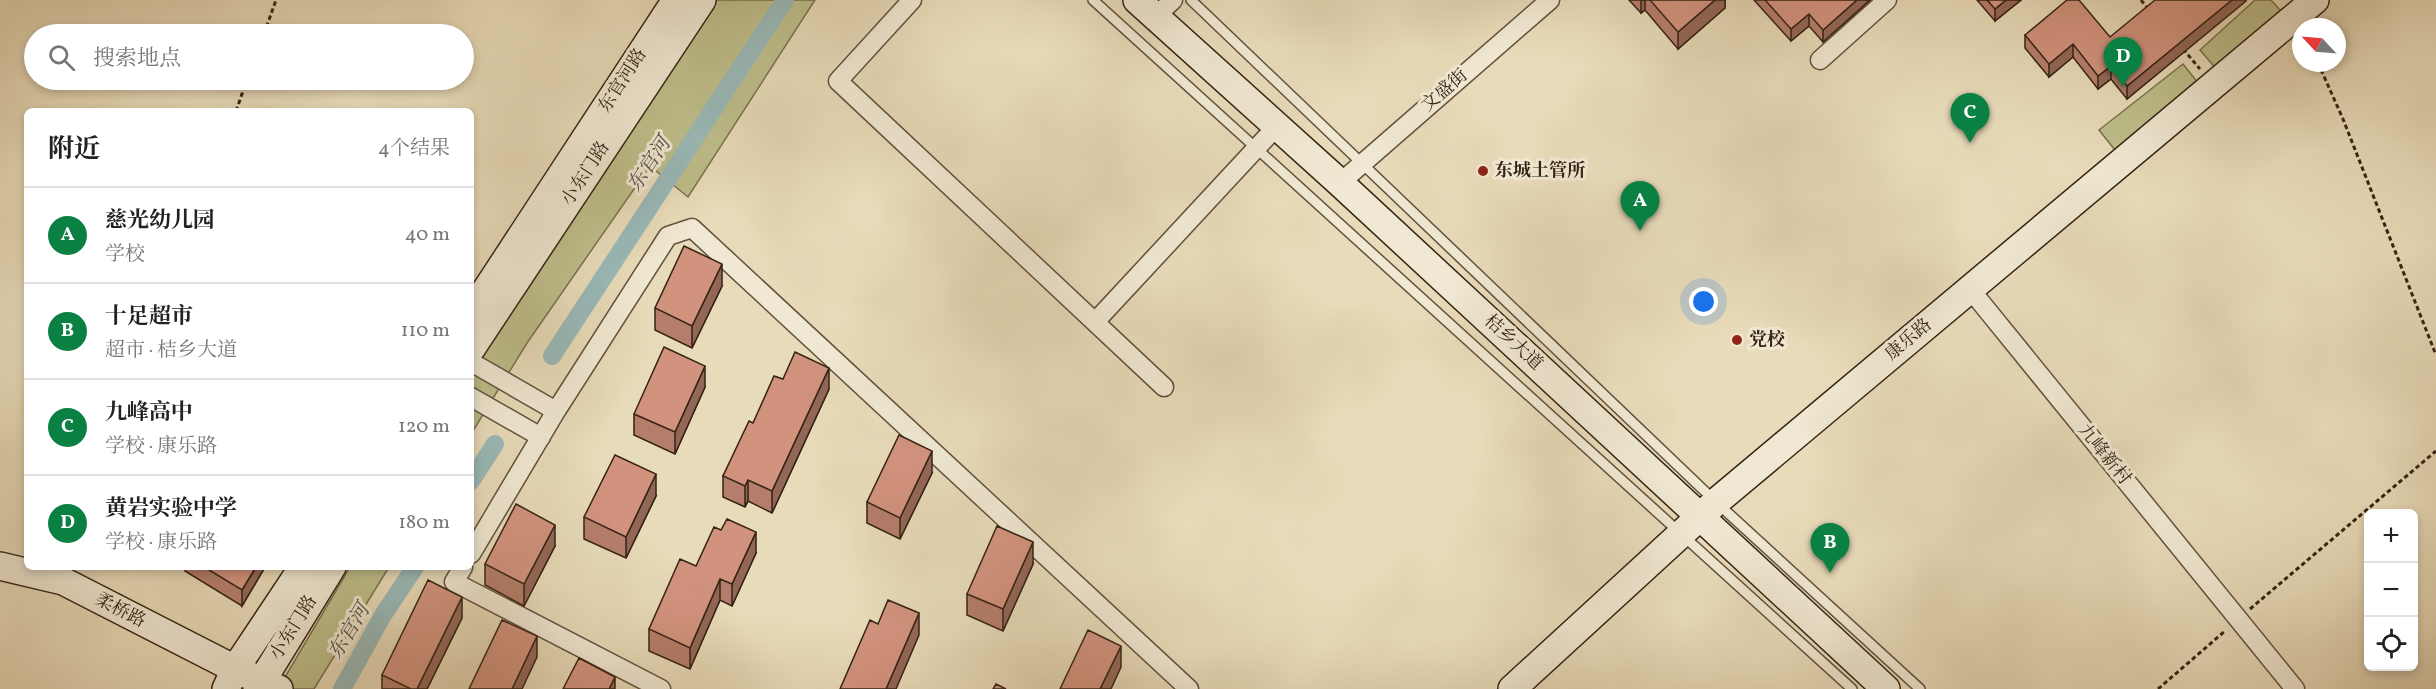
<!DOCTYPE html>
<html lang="zh">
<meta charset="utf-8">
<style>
:root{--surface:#fff;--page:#f2f2f2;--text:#222;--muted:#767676;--line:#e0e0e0;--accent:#0b8043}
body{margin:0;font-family:Vollkorn,"Noto Serif SC",serif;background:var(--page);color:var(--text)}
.controls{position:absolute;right:18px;bottom:18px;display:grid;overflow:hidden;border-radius:9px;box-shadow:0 3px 9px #0003}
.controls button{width:54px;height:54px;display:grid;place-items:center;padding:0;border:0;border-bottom:2px solid var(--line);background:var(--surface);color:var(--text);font:30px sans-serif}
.compass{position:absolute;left:2292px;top:18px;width:54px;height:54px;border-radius:50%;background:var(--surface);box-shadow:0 3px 9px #0003;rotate:296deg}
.you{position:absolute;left:1704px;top:302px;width:21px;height:21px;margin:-15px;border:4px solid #fff;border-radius:50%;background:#1a73e8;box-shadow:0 0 0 9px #1a73e833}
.badge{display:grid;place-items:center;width:39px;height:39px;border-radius:50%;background:var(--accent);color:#fff;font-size:20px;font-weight:700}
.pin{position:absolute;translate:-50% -50px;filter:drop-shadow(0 2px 3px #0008)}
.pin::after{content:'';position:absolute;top:32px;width:21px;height:18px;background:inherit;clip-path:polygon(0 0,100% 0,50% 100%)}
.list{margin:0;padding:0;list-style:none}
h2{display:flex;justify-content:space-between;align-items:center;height:78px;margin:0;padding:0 24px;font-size:26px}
h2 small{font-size:20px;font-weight:400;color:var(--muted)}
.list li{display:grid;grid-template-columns:39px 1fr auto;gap:18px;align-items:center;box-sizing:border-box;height:96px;padding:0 24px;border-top:2px solid var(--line)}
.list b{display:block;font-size:22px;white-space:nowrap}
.list p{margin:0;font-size:20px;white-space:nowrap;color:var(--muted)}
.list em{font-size:20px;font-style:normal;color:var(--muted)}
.icon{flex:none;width:33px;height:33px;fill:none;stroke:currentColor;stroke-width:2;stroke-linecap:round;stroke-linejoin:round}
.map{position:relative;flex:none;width:2436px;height:689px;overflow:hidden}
.search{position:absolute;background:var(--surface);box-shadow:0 3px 9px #0003;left:24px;top:24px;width:450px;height:66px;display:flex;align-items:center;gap:15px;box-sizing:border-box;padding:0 21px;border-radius:33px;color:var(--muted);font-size:22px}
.panel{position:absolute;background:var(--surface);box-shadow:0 3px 9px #0003;left:24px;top:108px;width:450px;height:462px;border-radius:9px}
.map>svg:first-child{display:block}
.green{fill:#bdbe8a;stroke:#797050;stroke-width:1.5}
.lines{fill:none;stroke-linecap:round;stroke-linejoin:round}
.canal{stroke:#99b9b8;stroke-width:18}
.lane-casing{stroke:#62513e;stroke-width:12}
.street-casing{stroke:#62513e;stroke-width:21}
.secondary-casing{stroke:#352315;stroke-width:30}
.path{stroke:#352315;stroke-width:3;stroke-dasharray:4.5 3;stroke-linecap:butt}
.lane{stroke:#f0e8d2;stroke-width:9}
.street{stroke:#f0e8d2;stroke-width:18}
.secondary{stroke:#f0e8d2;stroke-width:27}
.wall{fill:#b57e6c;stroke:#352315;stroke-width:1.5}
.shaded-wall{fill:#936758;stroke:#352315;stroke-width:1.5}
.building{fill:#d2937e;stroke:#352315;stroke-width:1.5}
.poi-dot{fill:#8f2418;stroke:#f0e8d2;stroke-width:2}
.labels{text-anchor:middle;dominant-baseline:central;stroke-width:6;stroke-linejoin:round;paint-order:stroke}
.street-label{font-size:18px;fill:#352315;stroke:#f0e8d2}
.poi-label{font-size:18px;font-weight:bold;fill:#352315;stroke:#f0e8d2;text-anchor:start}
.water-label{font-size:20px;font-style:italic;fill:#535046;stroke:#f0e8d2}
</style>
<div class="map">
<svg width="2436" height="689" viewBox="0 0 2436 689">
<rect width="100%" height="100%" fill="#e8dbb9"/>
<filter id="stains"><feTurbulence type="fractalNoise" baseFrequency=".00333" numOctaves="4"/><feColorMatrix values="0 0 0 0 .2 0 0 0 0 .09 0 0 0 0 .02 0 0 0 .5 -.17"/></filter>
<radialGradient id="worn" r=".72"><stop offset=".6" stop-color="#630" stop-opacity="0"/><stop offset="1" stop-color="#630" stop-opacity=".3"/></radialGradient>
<path class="green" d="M 713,0 L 815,0 L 688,197 L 650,166 L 527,343 L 471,434 L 471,364 Z
M 2255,0 L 2271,0 L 2290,21 L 2224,78 L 2200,50 Z
M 2183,64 L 2206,93 L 2123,160 L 2099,130 Z
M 350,567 L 389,567 L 314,689 L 278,689 Z"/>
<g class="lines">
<path class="canal" d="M 552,356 L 785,0
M 471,481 L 495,444
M 342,689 L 383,615 L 415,567"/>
<defs>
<path id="lane" d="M 1093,0 L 1852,689
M 1191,0 L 1716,502 L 1920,689"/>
<path id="street" d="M 912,0 L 838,81 L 1164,387
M 1156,16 L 1173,0
M 1820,60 L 1887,0
M 1340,183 L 1550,0
M 1970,289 L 2295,689
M 1095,322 L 1277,126
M 471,362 L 556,411
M 471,397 L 541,437
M 471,554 L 556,411 L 668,236 L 692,228 L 1189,689
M 463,567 L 454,582 L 661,689"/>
<path id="secondary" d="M 1137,0 L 1340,183 L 1886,689
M 471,313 L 676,0
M 471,349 L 702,0
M 0,566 L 63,581 L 235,669 L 279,689
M 226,689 L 235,669 L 303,567
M 257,689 L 332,567
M 1512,689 L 1716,502 L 2315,0"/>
</defs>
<use href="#lane" class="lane-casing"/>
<use href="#street" class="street-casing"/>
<use href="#secondary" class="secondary-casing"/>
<path class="path" d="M 2141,0 L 2149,10
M 264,34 L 276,0
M 2183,49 L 2200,69
M 2318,63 L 2343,119 L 2436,355
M 236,111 L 247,80
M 2250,609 L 2436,451
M 2158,689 L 2225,631"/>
<use href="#lane" class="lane"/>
<use href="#street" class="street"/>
<use href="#secondary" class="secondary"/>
</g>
<path class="wall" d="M 1629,0 L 1725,0 L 1725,8 L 1678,49 L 1645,10 L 1641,13 Z
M 1754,0 L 1870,0 L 1823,42 L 1809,26 L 1791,41 Z
M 1977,0 L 2021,0 L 1995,21 Z
M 2246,0 L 2246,1 L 2127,99 L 2111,79 L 2098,89 L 2073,57 L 2049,77 L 2025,48 L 2025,35 L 2110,37 Z
M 722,286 L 692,348 L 655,330 L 655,308 Z
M 783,379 L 829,389 L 772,513 L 748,501 L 745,507 L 723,497 L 723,476 L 753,423 Z
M 705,387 L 675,454 L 634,435 L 634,414 Z
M 932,473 L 900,539 L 867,523 L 867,502 Z
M 656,496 L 626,558 L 584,539 L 584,517 Z
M 555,546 L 524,606 L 485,585 L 485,564 Z
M 756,553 L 732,606 L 720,600 L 690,669 L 649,651 L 649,629 L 696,566 Z
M 1033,564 L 1003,631 L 967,615 L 967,594 Z
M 185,567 L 265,567 L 242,606 L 185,571 Z
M 462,618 L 427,689 L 382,689 L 382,675 Z"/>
<path class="shaded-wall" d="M 1641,0 L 1645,0 L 1645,10 L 1641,13 Z
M 1715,0 L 1725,0 L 1725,8 L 1678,49 L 1678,32 Z
M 1857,0 L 1870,0 L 1823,42 L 1823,30 Z
M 2006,0 L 2021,0 L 1995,21 L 1995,9 Z
M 2232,0 L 2246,0 L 2246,1 L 2127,99 L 2127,86 Z
M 1809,14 L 1809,26 L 1791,41 L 1791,29 Z
M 2073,44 L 2073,57 L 2049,77 L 2049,64 Z
M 2111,66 L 2111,79 L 2098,89 L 2098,76 Z
M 722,264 L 722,286 L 692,348 L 692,326 Z
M 705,366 L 705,387 L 675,454 L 675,432 Z
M 829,368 L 829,389 L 772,513 L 772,491 Z
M 932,451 L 932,473 L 900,539 L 900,518 Z
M 656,474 L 656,496 L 626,558 L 626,537 Z
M 748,480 L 748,501 L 745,507 L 745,486 Z
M 555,525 L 555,546 L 524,606 L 524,584 Z
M 756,532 L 756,553 L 732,606 L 732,584 Z
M 1033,542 L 1033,564 L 1003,631 L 1003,609 Z
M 256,567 L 265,567 L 242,606 L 242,590 Z
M 720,579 L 720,600 L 690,669 L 690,648 Z
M 462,597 L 462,618 L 427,689 L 417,689 Z
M 919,613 L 919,635 L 896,689 L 886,689 Z
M 537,636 L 537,657 L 522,689 L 512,689 Z
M 1121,646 L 1121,667 L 1111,689 L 1100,689 Z
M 615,677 L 615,689 L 609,689 Z"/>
<path class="building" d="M 1650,0 L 1715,0 L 1678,32 Z
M 1765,0 L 1857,0 L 1823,30 L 1809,14 L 1791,29 Z
M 1987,0 L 2006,0 L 1995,9 Z
M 2067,0 L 2079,0 L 2110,37 L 2155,0 L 2232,0 L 2127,86 L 2111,66 L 2098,76 L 2073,44 L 2049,64 L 2025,35 Z
M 684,246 L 722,264 L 692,326 L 655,308 Z
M 664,347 L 705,366 L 675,432 L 634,414 Z
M 795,352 L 829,368 L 772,491 L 748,480 L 745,486 L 723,476 L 749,421 L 753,423 L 774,376 L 783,379 Z
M 899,435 L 932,451 L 900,518 L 867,502 Z
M 615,455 L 656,474 L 626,537 L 584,517 Z
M 516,504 L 555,525 L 524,584 L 485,564 Z
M 727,519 L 756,532 L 732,584 L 720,579 L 690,648 L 649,629 L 680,559 L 696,566 L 714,527 L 721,530 Z
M 997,526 L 1033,542 L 1003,609 L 967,594 Z
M 204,567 L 256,567 L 242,590 Z
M 428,580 L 462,597 L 417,689 L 411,689 L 382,675 Z
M 888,600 L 919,613 L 886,689 L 840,689 L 870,620 L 878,624 Z
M 502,620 L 537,636 L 512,689 L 469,689 Z
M 1088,630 L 1121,646 L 1100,689 L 1060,689 Z
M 579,658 L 615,677 L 609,689 L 563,689 Z
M 996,684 L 1006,689 L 993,689 Z"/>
<g class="poi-dot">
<circle cx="1483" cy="171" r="6"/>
<circle cx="1737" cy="340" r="6"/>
</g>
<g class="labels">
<g class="street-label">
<text transform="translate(623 81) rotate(-57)">东官河路</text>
<text transform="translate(1445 91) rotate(-41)">文盛街</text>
<text transform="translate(586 174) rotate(-57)">小东门路</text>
<text transform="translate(1909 340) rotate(-40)">康乐路</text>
<text transform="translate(1513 343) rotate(43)">桔乡大道</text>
<text transform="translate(2104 455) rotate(51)">九峰新村</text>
<text transform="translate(120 611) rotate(27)">柔桥路</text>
<text transform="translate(294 628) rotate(-58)">小东门路</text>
</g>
<g class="poi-label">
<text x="1495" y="171">东城土管所</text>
<text x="1749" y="340">党校</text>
</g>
<g class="water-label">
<text transform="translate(650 165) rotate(-57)">东官河</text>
<text transform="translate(350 632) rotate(-59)">东官河</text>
</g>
</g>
<rect width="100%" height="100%" filter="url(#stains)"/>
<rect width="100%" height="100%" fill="url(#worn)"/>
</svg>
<div class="controls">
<button>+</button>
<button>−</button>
<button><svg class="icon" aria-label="locate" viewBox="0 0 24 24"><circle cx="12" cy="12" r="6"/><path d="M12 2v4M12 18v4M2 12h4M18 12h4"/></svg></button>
</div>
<svg class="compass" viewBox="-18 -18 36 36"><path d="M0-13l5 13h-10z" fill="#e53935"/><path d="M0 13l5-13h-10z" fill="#767676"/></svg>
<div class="you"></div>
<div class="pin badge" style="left:1640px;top:231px">A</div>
<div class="pin badge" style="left:1830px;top:573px">B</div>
<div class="pin badge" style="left:1970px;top:143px">C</div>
<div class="pin badge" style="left:2123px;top:87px">D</div>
<div class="search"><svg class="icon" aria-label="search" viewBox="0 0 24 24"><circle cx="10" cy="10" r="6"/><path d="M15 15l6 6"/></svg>搜索地点</div>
<section class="panel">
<h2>附近<small>4个结果</small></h2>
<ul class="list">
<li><span class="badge">A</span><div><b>慈光幼儿园</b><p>学校</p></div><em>40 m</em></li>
<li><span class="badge">B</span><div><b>十足超市</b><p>超市 · 桔乡大道</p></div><em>110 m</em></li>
<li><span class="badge">C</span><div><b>九峰高中</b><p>学校 · 康乐路</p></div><em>120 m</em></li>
<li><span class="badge">D</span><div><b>黄岩实验中学</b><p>学校 · 康乐路</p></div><em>180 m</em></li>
</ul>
</section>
</div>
